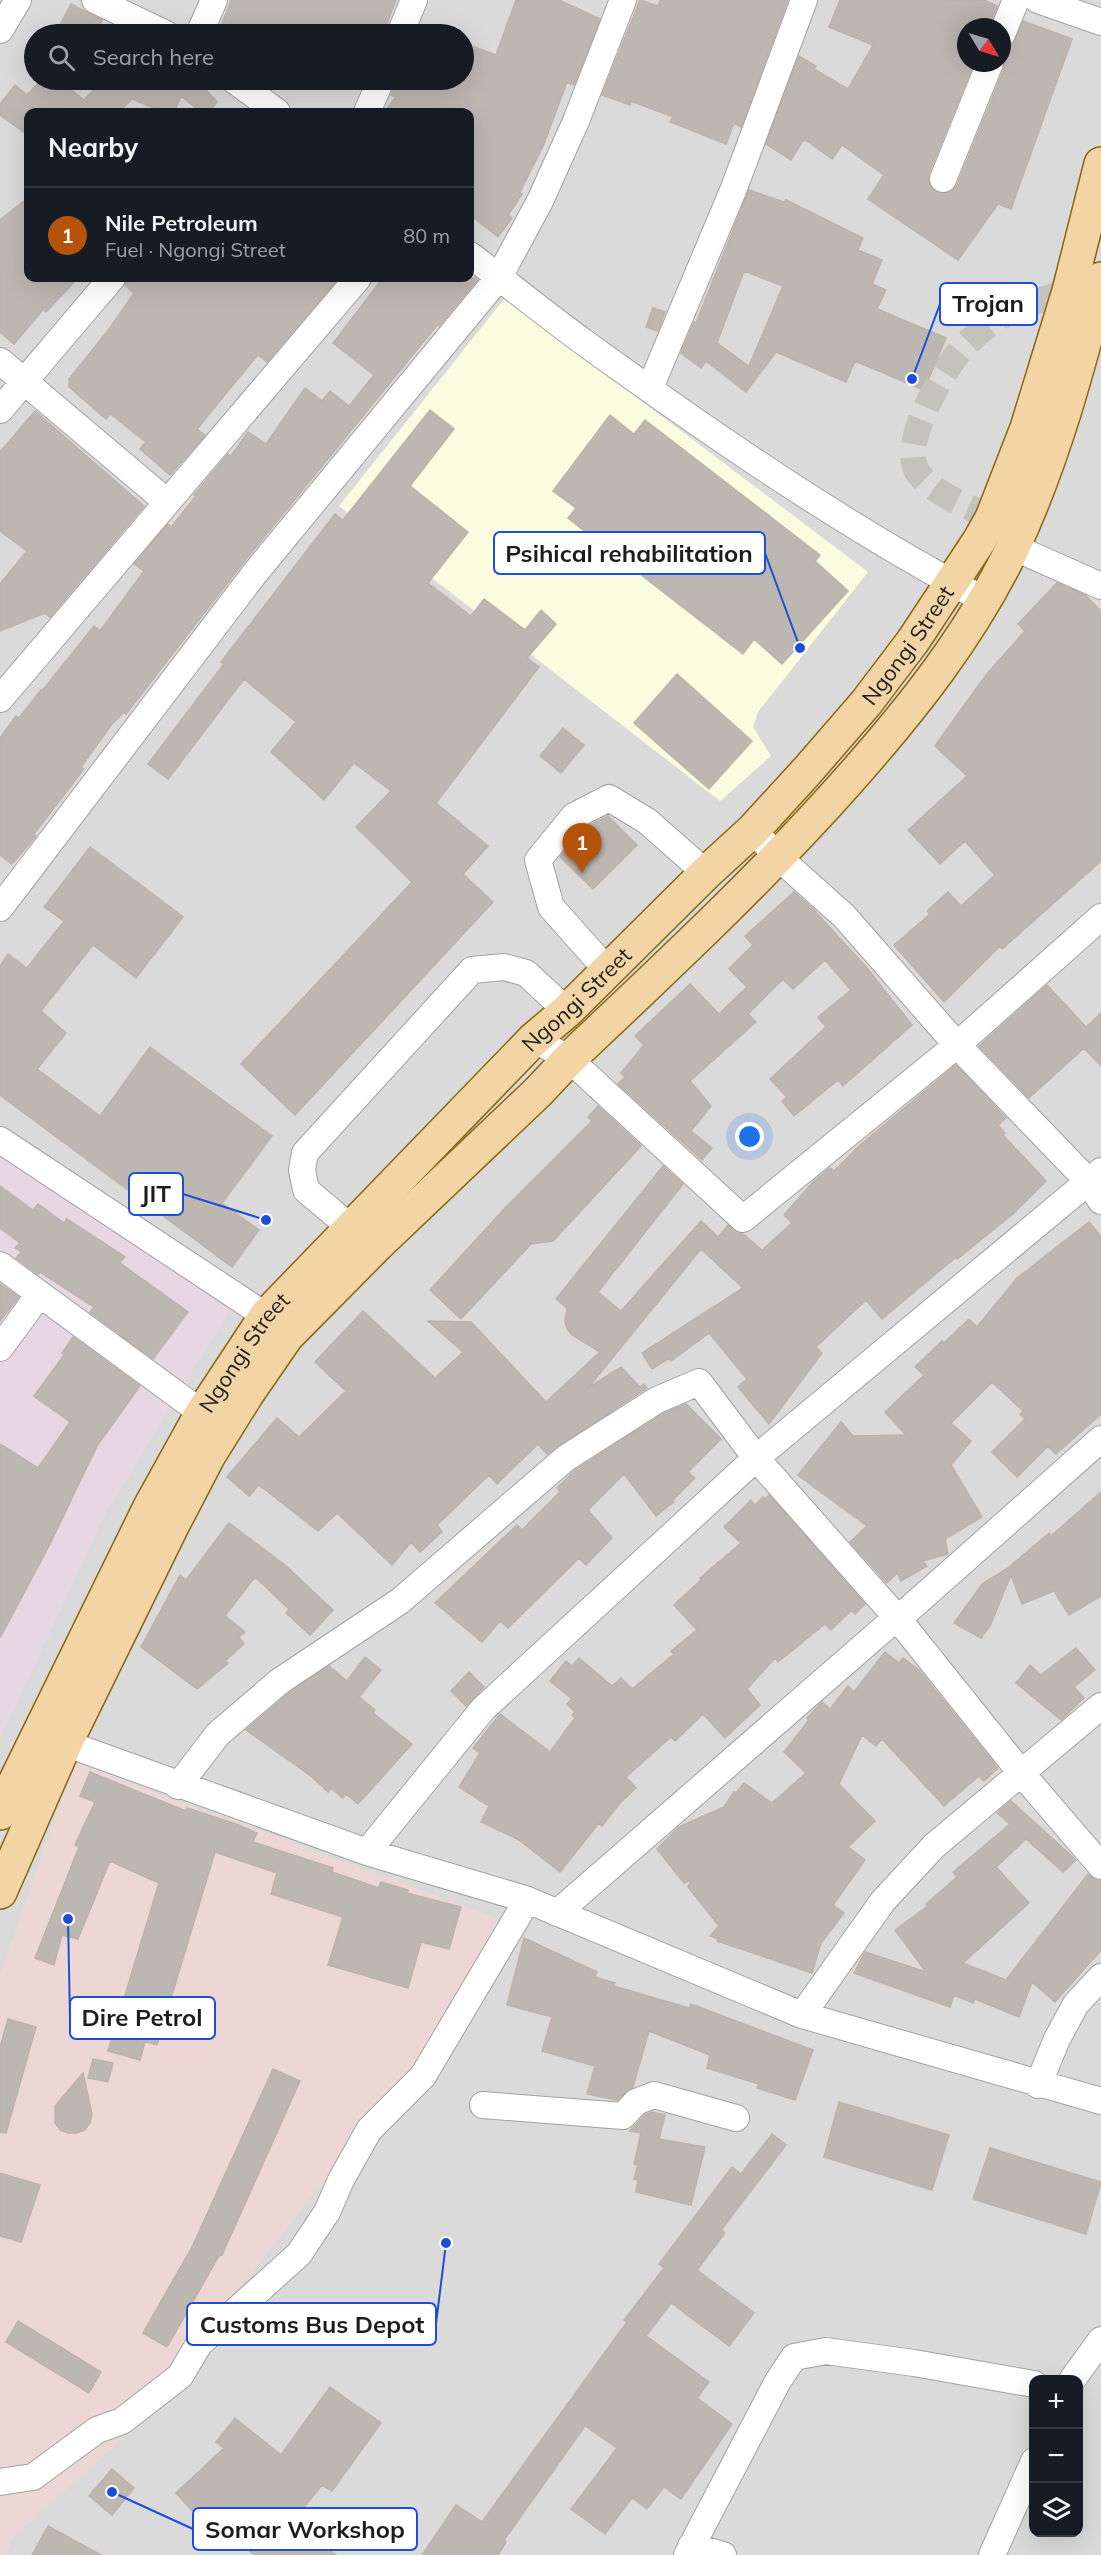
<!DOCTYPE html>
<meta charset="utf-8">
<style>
:root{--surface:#171b24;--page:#20242c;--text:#f1f3f6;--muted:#9ea1a6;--line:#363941;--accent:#b45309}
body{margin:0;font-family:Mulish,sans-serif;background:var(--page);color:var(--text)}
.controls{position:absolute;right:18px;bottom:18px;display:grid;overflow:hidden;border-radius:12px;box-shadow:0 6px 24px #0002}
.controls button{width:54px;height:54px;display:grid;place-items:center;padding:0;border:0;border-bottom:2px solid var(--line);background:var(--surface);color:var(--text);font:30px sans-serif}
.compass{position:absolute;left:957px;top:18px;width:54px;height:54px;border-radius:50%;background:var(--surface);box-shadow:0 6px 24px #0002;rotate:128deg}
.you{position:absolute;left:750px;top:1137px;width:21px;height:21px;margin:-15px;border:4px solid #fff;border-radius:50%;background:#1a73e8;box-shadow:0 0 0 9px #1a73e833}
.badge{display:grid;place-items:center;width:39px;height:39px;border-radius:50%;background:var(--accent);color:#fff;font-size:20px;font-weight:700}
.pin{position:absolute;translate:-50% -50px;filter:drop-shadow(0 2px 3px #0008)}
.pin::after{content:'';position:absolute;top:32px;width:21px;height:18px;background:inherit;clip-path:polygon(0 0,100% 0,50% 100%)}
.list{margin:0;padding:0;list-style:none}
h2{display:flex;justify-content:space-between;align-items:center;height:78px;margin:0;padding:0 24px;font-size:26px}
h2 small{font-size:20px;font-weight:400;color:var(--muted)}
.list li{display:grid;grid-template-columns:39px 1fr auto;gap:18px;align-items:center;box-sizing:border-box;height:96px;padding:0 24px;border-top:2px solid var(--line)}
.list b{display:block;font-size:22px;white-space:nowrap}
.list p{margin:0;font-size:20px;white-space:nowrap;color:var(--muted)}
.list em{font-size:20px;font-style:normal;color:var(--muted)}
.icon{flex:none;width:33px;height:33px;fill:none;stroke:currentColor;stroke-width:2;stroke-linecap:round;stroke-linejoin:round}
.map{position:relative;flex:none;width:1101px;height:2555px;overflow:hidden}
.search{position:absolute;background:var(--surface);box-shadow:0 6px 24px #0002;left:24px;top:24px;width:450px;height:66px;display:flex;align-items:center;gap:15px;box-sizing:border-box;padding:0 21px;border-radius:33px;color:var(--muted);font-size:22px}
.panel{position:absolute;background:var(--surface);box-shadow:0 6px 24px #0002;left:24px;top:108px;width:450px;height:174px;border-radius:12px}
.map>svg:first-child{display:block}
.residential{fill:#dbdada;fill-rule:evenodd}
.commercial{fill:#edd7d5}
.industrial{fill:#e6d7e2}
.education{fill:#fafcdf}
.building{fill:#bdb7b1;stroke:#beb2a8;stroke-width:1.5;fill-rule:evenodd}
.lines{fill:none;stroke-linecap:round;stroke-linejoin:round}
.minor-tunnel{stroke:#c3c2bc;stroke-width:26;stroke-dasharray:26 13;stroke-linecap:butt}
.minor-casing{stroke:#a1a1a1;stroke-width:28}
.major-casing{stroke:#89660e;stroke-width:36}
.minor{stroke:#fff;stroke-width:26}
.major{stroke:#f3d4a4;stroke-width:33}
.labels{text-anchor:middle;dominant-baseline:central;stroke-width:6;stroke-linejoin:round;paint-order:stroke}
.street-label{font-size:22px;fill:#1d1d1d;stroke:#fff}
.leader{fill:none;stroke:#1d4ed8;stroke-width:2}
.callout-dot{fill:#1d4ed8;stroke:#fff;stroke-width:2}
.callout{fill:#fff;stroke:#1d4ed8;stroke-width:2}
.callout-label{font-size:24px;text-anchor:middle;font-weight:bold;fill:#1d1d1d}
</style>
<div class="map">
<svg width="1101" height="2555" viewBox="0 0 1101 2555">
<rect width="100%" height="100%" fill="#edebe4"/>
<path class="residential" d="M 0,0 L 1101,0 L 1101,2555 L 0,2555 ZM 966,27 L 1002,27 L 1002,63 L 966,63 ZM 34,34 L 464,34 L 464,80 L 34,80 ZM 28,112 L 470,112 L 470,278 L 28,278 ZM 1034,2380 L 1078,2380 L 1078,2532 L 1034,2532 Z"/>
<path class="commercial" d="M 77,1764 L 508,1922 L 486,2000 L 367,2126 L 117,2444 L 14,2536 L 6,2555 L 0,2555 L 0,1975 L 62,1797 Z"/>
<path class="industrial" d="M 0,1150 L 238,1297 L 106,1513 L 0,1739 Z"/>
<path class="education" d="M 505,298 L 868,572 L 758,712 L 753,727 L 771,756 L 720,801 L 339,506 Z"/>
<path class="building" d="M 231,0 L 396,0 L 383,34 L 244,34 L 221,26 Z
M 516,0 L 559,0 L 600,19 L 574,85 L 567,82 L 544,144 L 520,192 L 522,194 L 508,215 L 512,218 L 498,237 L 470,215 L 470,112 L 384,112 L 396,97 L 391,95 L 396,80 L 464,80 L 464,43 L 496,55 Z
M 640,0 L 658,6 L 660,0 L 788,0 L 741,127 L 734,123 L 726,144 L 670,122 L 673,117 L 631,101 L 630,105 L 602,95 Z
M 840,0 L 984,0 L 997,6 L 989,27 L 966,27 L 966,63 L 974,63 L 929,173 L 928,180 L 931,188 L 938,193 L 952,191 L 957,185 L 1004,69 L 1002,49 L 1012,45 L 1023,21 L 1072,39 L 1011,209 L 998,204 L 958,260 L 868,199 L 884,175 L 842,145 L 832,159 L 804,139 L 791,160 L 766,144 L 799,56 L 816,66 L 814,69 L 848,89 L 873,45 L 829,27 Z
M 71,4 L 102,20 L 96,34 L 55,34 Z
M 41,80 L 60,80 L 84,100 L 98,85 L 105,92 L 107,88 L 86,80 L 197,80 L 217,102 L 209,112 L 201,112 L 181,96 L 174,112 L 164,112 L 132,99 L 122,109 L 125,112 L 28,112 L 28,135 L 0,115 L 0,104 L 15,85 L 27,95 Z
M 749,190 L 784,202 L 786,200 L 863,238 L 858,250 L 882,260 L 872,284 L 886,290 L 877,309 L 946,338 L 924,390 L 855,361 L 846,382 L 776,352 L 746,392 L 706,361 L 701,368 L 681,353 L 694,322 L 696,323 ZM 744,271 L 783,286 L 749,366 L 717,343 Z
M 28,198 L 28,278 L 78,278 L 46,312 L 43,310 L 14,344 L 0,332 L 0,220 Z
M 127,278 L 339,278 L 267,362 L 258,355 L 237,380 L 197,429 L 205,435 L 170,475 L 140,449 L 146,442 L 110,414 L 106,419 L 69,387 L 69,379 L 110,328 L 134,293 L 125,285 Z
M 383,278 L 475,278 L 477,280 L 439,326 L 438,324 L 243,563 L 126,714 L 124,712 L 112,724 L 81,767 L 84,769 L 34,834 L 36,836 L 12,864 L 0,855 L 0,738 L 16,716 L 19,718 L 41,690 L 42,691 L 94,626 L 100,631 L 144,571 L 134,564 L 168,524 L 171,527 L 196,496 L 194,495 L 228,454 L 231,456 L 248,432 L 266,444 L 305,388 L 322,401 L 330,391 L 349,406 L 374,375 L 333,343 Z
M 653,308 L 665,312 L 658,331 L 646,327 Z
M 430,410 L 454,429 L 410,486 L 468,532 L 428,583 L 471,616 L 484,599 L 525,630 L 541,610 L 556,624 L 527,658 L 539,667 L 436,803 L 488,846 L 463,874 L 493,902 L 295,1115 L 241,1064 L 412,882 L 356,827 L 391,791 L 354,763 L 324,800 L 271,752 L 296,722 L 244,679 L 168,779 L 148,764 L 224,664 L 221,662 L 335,514 L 343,520 Z
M 35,411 L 144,506 L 50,617 L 45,613 L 0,631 L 0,584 L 27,551 L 0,531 L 0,452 Z
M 610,415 L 634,434 L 645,420 L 820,555 L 815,561 L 848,591 L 782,664 L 754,639 L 743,654 L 568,518 L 576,508 L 553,491 Z
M 1057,583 L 1085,595 L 1101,611 L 1101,861 L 1002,949 L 1000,946 L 944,1002 L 894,945 L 930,914 L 927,911 L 948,892 L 961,906 L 995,875 L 965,841 L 940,864 L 908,830 L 967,776 L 935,746 L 986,675 L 1025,631 L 1018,624 Z
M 677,674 L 752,741 L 709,789 L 634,723 Z
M 563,728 L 584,745 L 561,773 L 540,756 Z
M 608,816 L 637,845 L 593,889 L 560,857 L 584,828 Z
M 90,847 L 183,917 L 136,978 L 93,945 L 41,1011 L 66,1033 L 37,1069 L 100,1116 L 150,1047 L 272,1136 L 222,1203 L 259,1230 L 232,1267 L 0,1095 L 0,966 L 8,954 L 27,968 L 64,921 L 44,907 Z
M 794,892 L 814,910 L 867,968 L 912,1025 L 843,1086 L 838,1080 L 794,1116 L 782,1101 L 787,1097 L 770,1079 L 826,1027 L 818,1017 L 851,990 L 825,960 L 793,989 L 783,979 L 748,1014 L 756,1022 L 690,1081 L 711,1106 L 691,1131 L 712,1148 L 702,1160 L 618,1084 L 625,1077 L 621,1073 L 644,1045 L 635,1036 L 690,984 L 719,1014 L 747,987 L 729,969 L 753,945 L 745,936 Z
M 1047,985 L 1086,1027 L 1101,1013 L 1101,1066 L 1084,1048 L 1029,1098 L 979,1046 Z
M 956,1065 L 1006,1118 L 998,1125 L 1005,1133 L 1003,1135 L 1046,1181 L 1013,1214 L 957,1259 L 956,1257 L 882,1319 L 866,1300 L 816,1347 L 822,1353 L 769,1424 L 738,1387 L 747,1379 L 709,1333 L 671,1361 L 669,1358 L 652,1369 L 642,1353 L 743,1288 L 701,1249 L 588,1388 L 621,1367 L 640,1387 L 644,1384 L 647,1388 L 547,1454 L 538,1444 L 497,1484 L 489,1475 L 437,1525 L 442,1532 L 420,1552 L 411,1542 L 392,1565 L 337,1513 L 318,1531 L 259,1485 L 249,1496 L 227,1477 L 277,1418 L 299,1437 L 346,1391 L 315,1362 L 363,1311 L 435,1378 L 463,1352 L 428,1321 L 471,1322 L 546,1402 L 600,1352 L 572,1335 L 567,1329 L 565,1321 L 567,1308 L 556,1299 L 663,1166 L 683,1184 L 598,1292 L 621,1311 L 701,1221 L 718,1237 L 728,1225 L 743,1234 L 762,1250 L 792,1223 L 784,1215 L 813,1182 L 830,1168 L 834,1171 L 860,1145 Z
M 598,1106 L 641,1146 L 553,1241 L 531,1244 L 461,1319 L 430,1290 L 504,1209 L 592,1121 L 588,1117 Z
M 0,1186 L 33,1210 L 38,1204 L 64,1223 L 67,1219 L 125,1257 L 120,1263 L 188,1312 L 153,1359 L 90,1312 L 94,1307 L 40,1272 L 38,1274 L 16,1258 L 21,1252 L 15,1248 L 20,1243 L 0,1228 Z
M 1089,1222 L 1101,1237 L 1101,1414 L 1056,1454 L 1048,1446 L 1017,1477 L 992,1452 L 1025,1419 L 1020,1414 L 1023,1411 L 992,1382 L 951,1423 L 971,1441 L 951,1465 L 982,1517 L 945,1539 L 948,1554 L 923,1561 L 927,1566 L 901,1581 L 897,1573 L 887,1583 L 850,1542 L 867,1526 L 798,1475 L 841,1422 L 853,1436 L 906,1435 L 885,1412 L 924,1375 L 915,1367 L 942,1341 L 944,1343 L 969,1319 L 977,1327 L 1017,1278 Z
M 0,1284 L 19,1297 L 0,1321 Z
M 73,1337 L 140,1386 L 97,1446 L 49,1546 L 0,1638 L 0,1444 L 38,1468 L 70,1422 L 34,1396 L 64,1355 L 62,1353 Z
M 686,1404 L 721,1439 L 688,1472 L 695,1478 L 673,1500 L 674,1502 L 656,1516 L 624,1474 L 588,1510 L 612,1538 L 586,1565 L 579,1558 L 508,1628 L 500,1621 L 482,1642 L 435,1603 L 517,1525 L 522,1530 L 560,1492 L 557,1488 L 575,1470 L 664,1413 Z
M 1101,1492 L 1101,1596 L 1069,1615 L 1054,1591 L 1022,1604 L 1011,1575 L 990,1626 L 981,1638 L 954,1623 L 982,1584 L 1008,1568 L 1049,1533 L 1051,1536 Z
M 769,1495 L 865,1604 L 855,1614 L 852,1610 L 831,1630 L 825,1624 L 778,1662 L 775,1658 L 747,1689 L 760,1705 L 725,1738 L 703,1714 L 675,1741 L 671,1737 L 626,1777 L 636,1788 L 620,1803 L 602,1826 L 599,1823 L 560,1872 L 519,1840 L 481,1822 L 489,1806 L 459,1787 L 480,1753 L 473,1748 L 500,1714 L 550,1752 L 575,1718 L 572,1715 L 575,1712 L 567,1704 L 572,1699 L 550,1681 L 566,1661 L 572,1666 L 579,1658 L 612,1686 L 621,1678 L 632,1689 L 674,1654 L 671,1651 L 697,1630 L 674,1605 L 701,1580 L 700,1578 L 741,1543 L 724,1527 L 751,1500 L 755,1505 L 763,1497 L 765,1499 Z
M 229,1523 L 286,1566 L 333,1610 L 310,1635 L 286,1613 L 289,1609 L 255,1577 L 225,1616 L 245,1632 L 239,1637 L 244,1644 L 225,1661 L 228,1663 L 197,1689 L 141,1647 L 180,1575 L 186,1580 Z
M 1076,1648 L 1095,1670 L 1074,1687 L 1084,1698 L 1061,1720 L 1016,1683 L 1030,1665 L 1041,1675 Z
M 885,1652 L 899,1663 L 903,1658 L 919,1670 L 998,1768 L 984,1781 L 979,1776 L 944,1806 L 882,1739 L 876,1746 L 862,1735 L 839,1784 L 875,1821 L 848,1847 L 865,1860 L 833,1905 L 844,1913 L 821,1943 L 812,1973 L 717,1941 L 718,1939 L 710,1936 L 719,1926 L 688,1887 L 691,1880 L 684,1883 L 657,1849 L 679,1827 L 724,1807 L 734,1792 L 736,1793 L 744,1783 L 772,1803 L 806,1773 L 784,1752 L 809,1720 L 807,1718 L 822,1702 L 830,1709 L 848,1686 L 854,1692 Z
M 365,1657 L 381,1670 L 359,1697 L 375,1710 L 373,1713 L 412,1744 L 358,1804 L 346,1794 L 343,1798 L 331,1788 L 328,1792 L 312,1777 L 246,1730 L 289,1693 L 329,1666 L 347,1681 Z
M 469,1672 L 484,1687 L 466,1706 L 451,1691 Z
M 90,1772 L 186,1811 L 187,1808 L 236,1824 L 257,1833 L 253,1842 L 333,1868 L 332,1872 L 379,1888 L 381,1882 L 408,1890 L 407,1893 L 461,1907 L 449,1949 L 421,1942 L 408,1988 L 328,1965 L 343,1917 L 271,1894 L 277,1873 L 215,1852 L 157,2045 L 145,2041 L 140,2060 L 108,2051 L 159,1883 L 110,1861 L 78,1939 L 62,1935 L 54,1965 L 35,1958 L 79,1847 L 75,1845 L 95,1802 L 80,1796 Z
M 1011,1801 L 1076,1860 L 1063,1872 L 1026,1839 L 996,1867 L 1029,1903 L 963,1963 L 1006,1980 L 1088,1874 L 1096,1880 L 1101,1881 L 1101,1950 L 1055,2002 L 1032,1982 L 1019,2017 L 975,1999 L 973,2003 L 954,1995 L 950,2007 L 854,1973 L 865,1952 L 926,1972 L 895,1930 L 928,1906 L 926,1904 L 957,1877 L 953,1872 L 1010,1824 L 997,1813 Z
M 524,1938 L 597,1972 L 595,1977 L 615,1983 L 614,1986 L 689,2008 L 691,2004 L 813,2050 L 795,2100 L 757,2088 L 759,2084 L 707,2068 L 710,2055 L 649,2031 L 633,2087 L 617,2100 L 587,2094 L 595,2066 L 542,2051 L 552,2017 L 507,2005 Z
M 8,2019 L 36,2027 L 6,2133 L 0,2132 L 0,2047 Z
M 93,2059 L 113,2063 L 108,2082 L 88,2078 Z
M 273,2069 L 300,2081 L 222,2255 L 220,2254 L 167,2347 L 143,2333 L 192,2247 Z
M 83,2073 L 92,2114 L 90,2123 L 85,2130 L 77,2133 L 68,2133 L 60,2130 L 55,2123 L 55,2106 Z
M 839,2102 L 949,2135 L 932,2190 L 824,2157 Z
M 652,2112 L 665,2115 L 659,2139 L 705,2147 L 691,2205 L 636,2192 L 638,2180 L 634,2179 L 638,2165 L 634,2164 L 641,2133 L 630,2131 L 645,2115 Z
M 772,2134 L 786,2145 L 721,2230 L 725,2233 L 697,2270 L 754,2313 L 729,2346 L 671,2303 L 646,2336 L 709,2382 L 697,2398 L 732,2424 L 681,2499 L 664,2487 L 647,2509 L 632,2498 L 605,2534 L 571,2509 L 617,2448 L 585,2426 L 504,2540 L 506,2542 L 498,2555 L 422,2555 L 456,2505 L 482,2522 L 627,2322 L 624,2320 L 664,2268 L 659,2264 L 732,2167 L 741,2174 Z
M 990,2148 L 1101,2182 L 1086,2234 L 973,2199 Z
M 0,2173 L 40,2185 L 21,2242 L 0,2236 Z
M 18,2321 L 101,2372 L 89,2393 L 6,2342 Z
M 330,2387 L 381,2423 L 332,2491 L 322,2485 L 292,2522 L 336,2555 L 255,2555 L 243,2546 L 241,2549 L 197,2516 L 176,2493 L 224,2448 L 216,2442 L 235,2418 L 281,2455 Z
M 112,2469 L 134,2488 L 112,2515 L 89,2496 Z
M 48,2526 L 101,2555 L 32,2555 Z"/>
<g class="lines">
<path class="minor-tunnel" d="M 992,518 C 968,506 935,495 918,473 C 899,446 941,375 959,352 C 970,339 986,326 1000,317 C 1020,305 1047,299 1069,291"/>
<defs>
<path id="minor" d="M 95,0 L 166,34
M 1038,0 L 1101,22
M 0,30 L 18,0
M 199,34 L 214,0
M 400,34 L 414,0
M 1002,34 L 1016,0
M 234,80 L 277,112
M 367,112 L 381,80
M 943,179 L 990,63
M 470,255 C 507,283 544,313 582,341 C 711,434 844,526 984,600
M 0,361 L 167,502
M 650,388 L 734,188 L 804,0
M 0,410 L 112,278
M 1013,547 L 1101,586
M 0,699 L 358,278
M 753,830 L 778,857 L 844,916 L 957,1045 L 1088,1181 L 1101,1201
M 0,908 L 255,573 L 499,277 L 540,201 L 576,121 L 623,0
M 607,970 L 551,907 L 538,860 L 574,816 L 609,798 L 647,821 L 706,873
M 534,1039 L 569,1059 L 743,1219 L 957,1045 L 1101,917
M 0,1140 L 266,1316 L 278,1328
M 350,1227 L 306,1190 L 302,1170 L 305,1153 L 472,970 L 504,967 L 526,973 L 567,1011
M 0,1265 L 202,1413
M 0,1348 L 39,1295
M 48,1737 L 367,1852 L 525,1899 L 802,2015 L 1101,2101
M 178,1786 L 218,1734 L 280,1681 L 400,1601 L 566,1458 L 657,1400 L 699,1382 L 756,1458 L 898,1619 L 1022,1774 L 1101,1866
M 367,1852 L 483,1709 L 756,1458 L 1101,1171
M 557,1913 L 896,1618 L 898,1619 L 1101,1439
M 802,2015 L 883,1901 L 934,1846 L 1101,1706
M 1038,2085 L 1057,2039 L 1076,2004 L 1101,1977
M 483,2105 L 623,2116 L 636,2102 L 654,2095 L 736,2118
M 1072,2380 L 1101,2340
M 0,2482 L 33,2477 L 97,2430 L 122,2421 L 180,2376 L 199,2344 L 299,2254 L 327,2212 L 341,2180 L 369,2130 L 423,2076 L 519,1914 L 525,1899
M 691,2546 L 723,2555
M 687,2555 L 778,2381 L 794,2357 L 826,2351 L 914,2363 L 1034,2384
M 992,2555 L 1034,2461"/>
<g id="major">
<path id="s1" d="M 0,1813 L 150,1507 L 202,1413 L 266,1316 L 534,1039 L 567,1011 L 706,873 L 753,830 L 807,771 L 866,703 L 913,641 L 979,541 L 992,518 L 1027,428 L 1069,291 L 1101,164"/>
<path d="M 0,1892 L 65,1744 L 171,1528 L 209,1455 L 247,1394 L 287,1336 L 377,1245 L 538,1092 L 569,1059 C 664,969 760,880 847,782 C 911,710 972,634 1014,545 C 1053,461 1078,369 1101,279"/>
</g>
</defs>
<use href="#minor" class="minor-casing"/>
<use href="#major" class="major-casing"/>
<use href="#minor" class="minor"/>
<use href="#major" class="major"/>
</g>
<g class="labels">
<g class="street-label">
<text stroke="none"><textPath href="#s1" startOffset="1494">Ngongi Street</textPath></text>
<text stroke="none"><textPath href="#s1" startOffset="1008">Ngongi Street</textPath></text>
<text stroke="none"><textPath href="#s1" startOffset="522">Ngongi Street</textPath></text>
</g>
</g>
<path class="leader" d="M912 379L940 304M800 648L765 553M266 1220L183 1194M68 1919L70 2018M446 2243L436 2324M112 2492L193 2529"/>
<g class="callout-dot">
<circle cx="912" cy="379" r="6"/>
<circle cx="800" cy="648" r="6"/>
<circle cx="266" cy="1220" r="6"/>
<circle cx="68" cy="1919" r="6"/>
<circle cx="446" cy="2243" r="6"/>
<circle cx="112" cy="2492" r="6"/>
</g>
<g class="callout">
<rect x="940" y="283" width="97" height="42" rx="6"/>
<rect x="494" y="532" width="271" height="42" rx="6"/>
<rect x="129" y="1173" width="54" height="42" rx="6"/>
<rect x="70" y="1997" width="145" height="42" rx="6"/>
<rect x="187" y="2303" width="249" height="42" rx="6"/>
<rect x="193" y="2508" width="224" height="42" rx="6"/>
</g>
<g class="callout-label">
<text x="988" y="312">Trojan</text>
<text x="629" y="562">Psihical rehabilitation</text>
<text x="156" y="1202">JIT</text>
<text x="142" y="2026">Dire Petrol</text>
<text x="312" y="2333">Customs Bus Depot</text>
<text x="305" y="2538">Somar Workshop</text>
</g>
</svg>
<div class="controls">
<button>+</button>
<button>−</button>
<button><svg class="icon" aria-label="layers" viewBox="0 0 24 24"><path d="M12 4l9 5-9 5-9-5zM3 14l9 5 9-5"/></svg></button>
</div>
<svg class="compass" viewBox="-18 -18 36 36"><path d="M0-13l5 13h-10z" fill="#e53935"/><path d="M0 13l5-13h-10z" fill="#9ea1a6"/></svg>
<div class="you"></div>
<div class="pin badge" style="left:582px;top:873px">1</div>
<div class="search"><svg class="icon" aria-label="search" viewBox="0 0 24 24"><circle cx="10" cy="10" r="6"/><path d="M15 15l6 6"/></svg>Search here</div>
<section class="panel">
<h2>Nearby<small></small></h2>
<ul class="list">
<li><span class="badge">1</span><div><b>Nile Petroleum</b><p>Fuel · Ngongi Street</p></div><em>80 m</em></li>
</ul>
</section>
</div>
